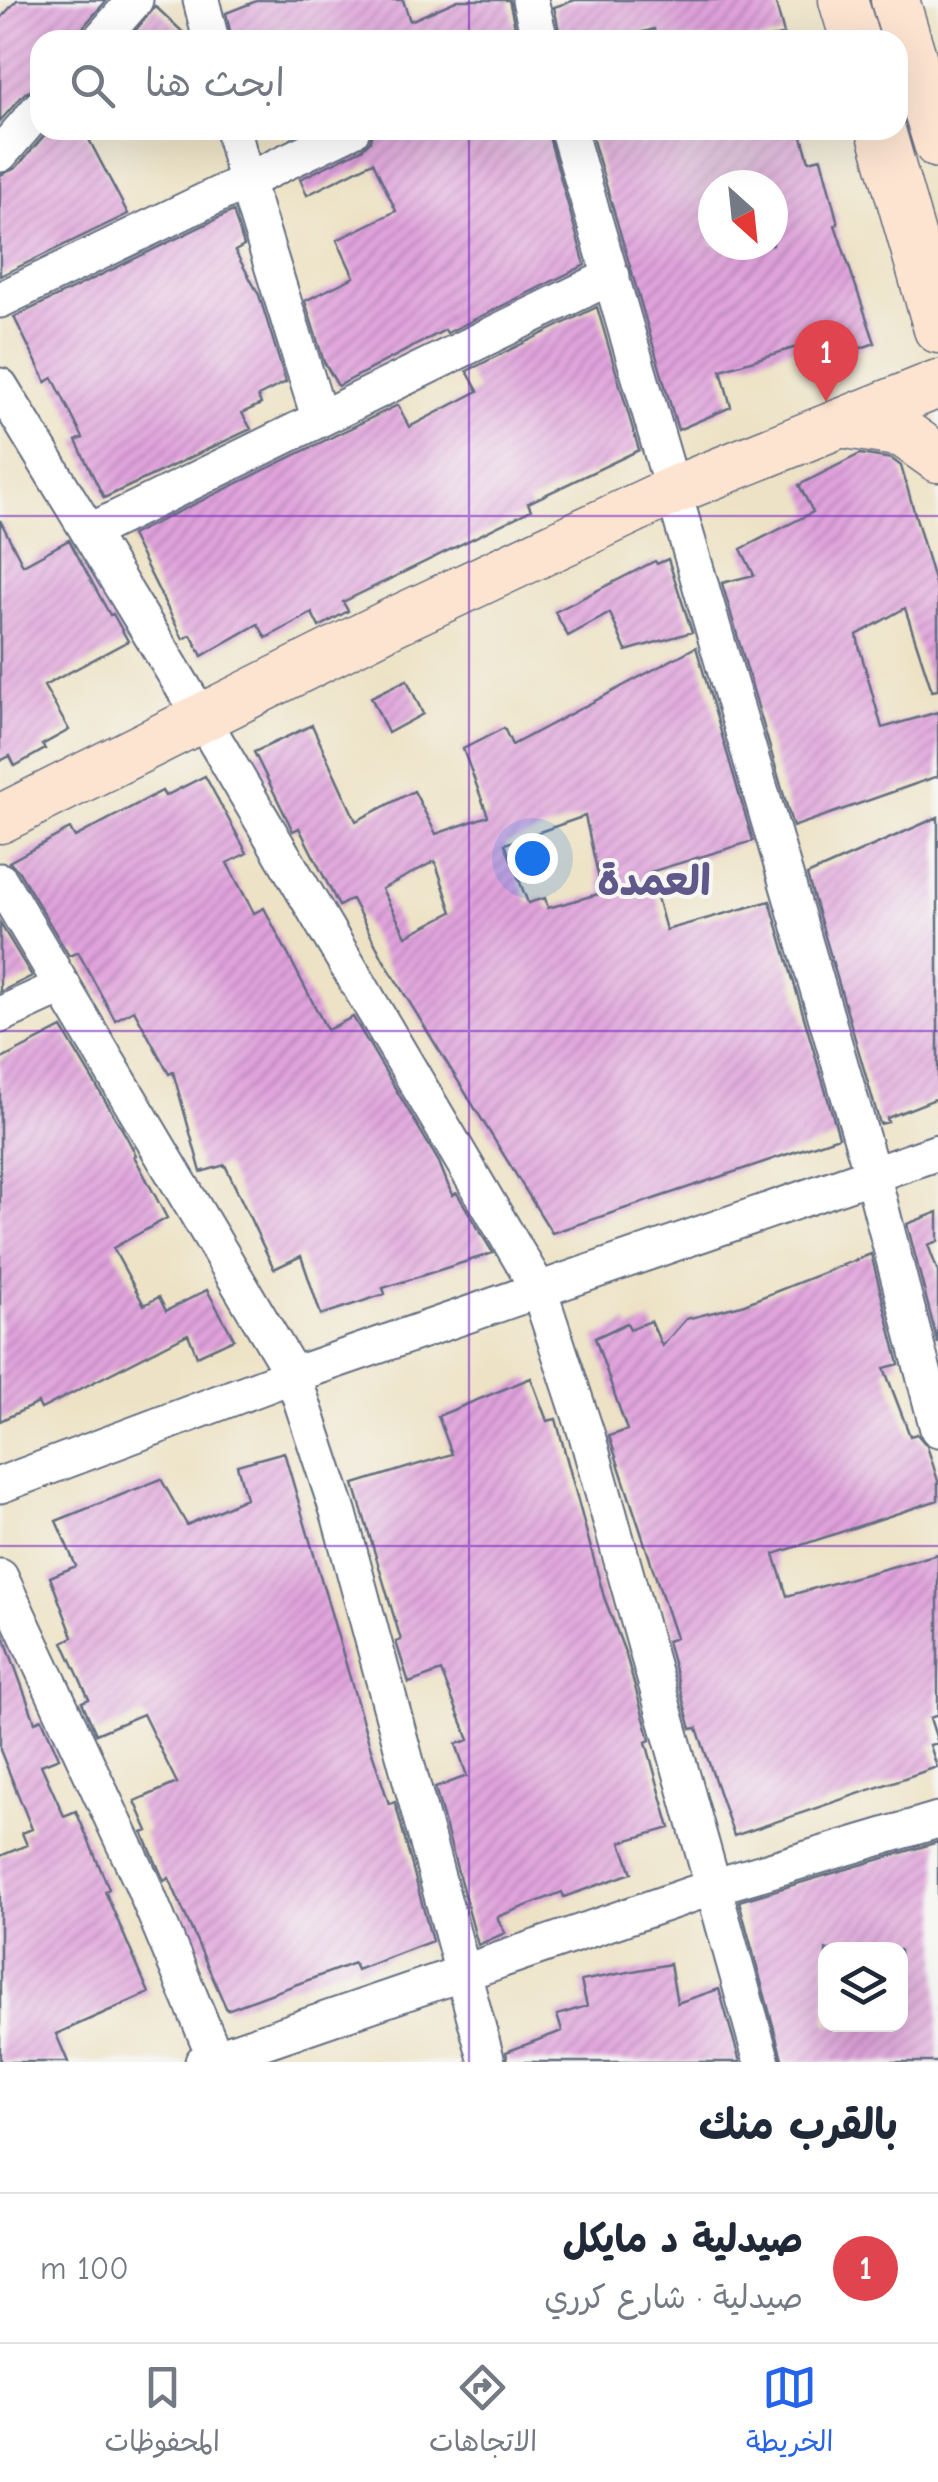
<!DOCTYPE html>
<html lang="ar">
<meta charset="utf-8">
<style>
:root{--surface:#fff;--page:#f2f2f3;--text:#1f2937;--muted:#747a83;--line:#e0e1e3;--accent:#2563eb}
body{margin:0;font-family:"Comic Neue","Playpen Sans Arabic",sans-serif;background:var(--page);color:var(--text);direction:rtl}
.controls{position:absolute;right:30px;bottom:30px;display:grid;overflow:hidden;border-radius:20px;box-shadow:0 10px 40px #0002}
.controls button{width:90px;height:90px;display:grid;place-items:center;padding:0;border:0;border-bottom:2px solid var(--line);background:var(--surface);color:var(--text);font:50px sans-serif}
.compass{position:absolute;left:698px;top:170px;width:90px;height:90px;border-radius:50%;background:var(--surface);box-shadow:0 10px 40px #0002;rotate:153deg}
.you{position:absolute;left:532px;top:858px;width:35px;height:35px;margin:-25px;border:8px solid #fff;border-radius:50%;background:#1a73e8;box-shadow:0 0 0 15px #1a73e833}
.badge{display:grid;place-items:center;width:65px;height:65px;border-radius:50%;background:var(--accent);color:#fff;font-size:32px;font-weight:700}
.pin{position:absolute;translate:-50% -82px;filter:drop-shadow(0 2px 5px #0008)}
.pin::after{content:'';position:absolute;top:52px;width:35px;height:30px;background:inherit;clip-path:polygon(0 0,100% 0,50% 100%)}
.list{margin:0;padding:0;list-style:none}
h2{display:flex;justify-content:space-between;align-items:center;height:130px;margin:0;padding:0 40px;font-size:42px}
h2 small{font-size:32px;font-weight:400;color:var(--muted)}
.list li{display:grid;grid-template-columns:65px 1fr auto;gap:30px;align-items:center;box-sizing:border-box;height:150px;padding:0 40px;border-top:2px solid var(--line)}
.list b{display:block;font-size:38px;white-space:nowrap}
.list p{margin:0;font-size:32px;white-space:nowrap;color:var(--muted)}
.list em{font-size:32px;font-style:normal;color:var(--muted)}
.icon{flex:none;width:55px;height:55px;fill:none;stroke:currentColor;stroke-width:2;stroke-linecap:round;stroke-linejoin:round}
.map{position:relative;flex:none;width:938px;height:2062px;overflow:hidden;direction:ltr}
.search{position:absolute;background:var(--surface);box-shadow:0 10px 40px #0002;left:30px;right:30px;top:30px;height:110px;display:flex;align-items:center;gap:25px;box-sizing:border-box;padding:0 35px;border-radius:30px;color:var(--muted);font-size:38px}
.sheet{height:280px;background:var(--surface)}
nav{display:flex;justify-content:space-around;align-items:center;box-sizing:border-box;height:140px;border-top:2px solid var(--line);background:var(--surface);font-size:28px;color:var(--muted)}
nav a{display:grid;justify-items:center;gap:5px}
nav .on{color:var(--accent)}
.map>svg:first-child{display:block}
.building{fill:url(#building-hatch);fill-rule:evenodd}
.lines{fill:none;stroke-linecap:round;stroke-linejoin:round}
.street-casing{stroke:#646e82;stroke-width:39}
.secondary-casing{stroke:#646e82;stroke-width:51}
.street{stroke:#fff;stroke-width:35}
.secondary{stroke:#fde4d1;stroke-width:48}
.grid{fill:none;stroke:#7b2cbf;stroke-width:2.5;stroke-opacity:0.55}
.labels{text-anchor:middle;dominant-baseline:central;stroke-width:8;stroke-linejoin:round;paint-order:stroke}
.district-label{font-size:42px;font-weight:bold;fill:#60588a;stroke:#f6f6f2}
</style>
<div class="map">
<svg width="938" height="2062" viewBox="0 0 938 2062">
<defs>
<pattern id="building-hatch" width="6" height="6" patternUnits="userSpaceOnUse" patternTransform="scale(2.5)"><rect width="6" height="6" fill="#e1a3dc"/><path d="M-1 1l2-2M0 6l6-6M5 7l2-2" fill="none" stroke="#b685b6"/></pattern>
</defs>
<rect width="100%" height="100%" fill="#f6f6f2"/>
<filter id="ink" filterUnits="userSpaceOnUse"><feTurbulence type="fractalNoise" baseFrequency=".01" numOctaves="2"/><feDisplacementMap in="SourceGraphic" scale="20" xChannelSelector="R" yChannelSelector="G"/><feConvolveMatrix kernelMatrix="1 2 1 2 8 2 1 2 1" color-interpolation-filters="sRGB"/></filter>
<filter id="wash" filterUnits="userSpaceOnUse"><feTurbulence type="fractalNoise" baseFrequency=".0048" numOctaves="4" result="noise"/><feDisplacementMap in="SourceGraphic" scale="40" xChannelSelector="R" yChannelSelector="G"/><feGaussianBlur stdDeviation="2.25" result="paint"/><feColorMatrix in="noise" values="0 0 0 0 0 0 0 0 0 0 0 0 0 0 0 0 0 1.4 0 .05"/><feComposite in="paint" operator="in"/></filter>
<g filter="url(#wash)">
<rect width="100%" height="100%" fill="#ede2c5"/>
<g id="blocks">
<path class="building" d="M 17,0 L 107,0 L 84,26 L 79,40 L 40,40 L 40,87 L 25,93 L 0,121 L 0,19 Z
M 259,0 L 403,0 L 410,21 L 458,0 L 509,0 L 518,40 L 232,40 L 226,13 Z
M 575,0 L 775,0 L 784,34 L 762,40 L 657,40 L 654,29 L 615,40 L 561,40 L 554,7 Z
M 155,6 L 188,37 L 189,40 L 128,40 Z
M 49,130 L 84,130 L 128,214 L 0,276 L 0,175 L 16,168 Z
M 373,130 L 547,130 L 585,265 L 447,333 L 445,330 L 338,386 L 324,362 L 305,301 L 354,277 L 337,240 L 396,211 L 373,162 L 307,195 L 300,179 L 362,149 L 370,141 Z
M 590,130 L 800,130 L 809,161 L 821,158 L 838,224 L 835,225 L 875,343 L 817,364 L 810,343 L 721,370 L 731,407 L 678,430 ZM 713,185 L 773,185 L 773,245 L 713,245 Z
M 233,211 L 244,246 L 235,251 L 259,295 L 286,382 L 258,396 L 261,404 L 242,413 L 251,429 L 104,498 L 76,441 L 83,438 L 53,378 L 46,382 L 14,317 Z
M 597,307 L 639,450 L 528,503 L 531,510 L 343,602 L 348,611 L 319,627 L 312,613 L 266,638 L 258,624 L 202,656 L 191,635 L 183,639 L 131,535 L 398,405 L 409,427 L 478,391 L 467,371 Z
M 860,454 L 892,459 L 901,466 L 938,594 L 938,690 L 932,691 L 905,608 L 857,635 L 859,646 L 882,728 L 938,712 L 938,776 L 793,827 L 722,583 L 754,575 L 741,549 L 813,512 L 799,485 Z
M 0,520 L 23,565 L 69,540 L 110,615 L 113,614 L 128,641 L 44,686 L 69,730 L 42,745 L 45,749 L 15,766 L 10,756 L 0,761 Z
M 668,559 L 692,632 L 626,651 L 610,613 L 568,636 L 555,612 L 655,561 L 657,564 Z
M 696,647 L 753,841 L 650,872 L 666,930 L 770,901 L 839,1137 L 552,1233 L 384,961 L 352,899 L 339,906 L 299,828 L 293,831 L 254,752 L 312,725 L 356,821 L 414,791 L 436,834 L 488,816 L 463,749 L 504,728 L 512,745 ZM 585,816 L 602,893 L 548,908 L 545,898 L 528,903 L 505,844 ZM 435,861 L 452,912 L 406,936 L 382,889 Z
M 407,680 L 423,714 L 388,733 L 371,697 Z
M 205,776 L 247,853 L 227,863 L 254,913 L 264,908 L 327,1030 L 353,1017 L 439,1162 L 452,1195 L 457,1193 L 493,1253 L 383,1288 L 385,1294 L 321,1315 L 301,1256 L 274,1269 L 225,1165 L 201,1172 L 173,1072 L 169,1074 L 134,1010 L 115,1020 L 78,952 L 69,956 L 18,870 L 9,862 L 70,829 L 75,837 L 162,791 L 165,796 Z
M 938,817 L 938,1098 L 887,1118 L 888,1122 L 880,1124 L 807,875 Z
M 0,923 L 32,976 L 0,992 Z
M 62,1028 L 125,1134 L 136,1155 L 134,1156 L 167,1218 L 113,1248 L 144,1305 L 159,1297 L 166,1311 L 207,1290 L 234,1339 L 197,1356 L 188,1334 L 41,1409 L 38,1403 L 0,1421 L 0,1060 Z
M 938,1212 L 938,1241 L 928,1245 L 938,1272 L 938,1344 L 907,1224 Z
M 871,1254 L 899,1364 L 884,1368 L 910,1436 L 917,1434 L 927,1446 L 938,1481 L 938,1500 L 774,1554 L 787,1596 L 938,1554 L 938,1715 L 930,1718 L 938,1743 L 930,1745 L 937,1767 L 734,1836 L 697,1728 L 691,1729 L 667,1641 L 676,1638 L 609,1436 L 627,1430 L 595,1338 L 627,1323 L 630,1329 L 651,1321 L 662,1346 L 686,1319 L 742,1305 Z
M 531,1378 L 547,1421 L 556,1419 L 604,1597 L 626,1655 L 650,1740 L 646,1742 L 670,1828 L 621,1842 L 632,1873 L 564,1897 L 562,1892 L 497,1917 L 505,1933 L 478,1945 L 435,1788 L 467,1776 L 456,1744 L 469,1740 L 441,1671 L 409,1683 L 396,1642 L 401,1640 L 354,1484 L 452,1454 L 438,1416 Z
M 284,1452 L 369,1743 L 389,1804 L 395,1802 L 432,1941 L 357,1970 L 354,1963 L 227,2010 L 169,1878 L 164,1881 L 143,1833 L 148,1831 L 135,1801 L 177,1783 L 143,1714 L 96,1734 L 82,1702 L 89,1699 L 63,1642 L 73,1637 L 50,1577 L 76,1566 L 56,1521 L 161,1479 L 187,1525 L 246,1498 L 237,1465 Z
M 3,1634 L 35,1722 L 42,1719 L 59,1758 L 41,1765 L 64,1816 L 76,1811 L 109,1889 L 105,1891 L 149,1993 L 56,2034 L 68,2062 L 0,2062 L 0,1856 L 27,1845 L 22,1833 L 32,1829 L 0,1750 L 0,1635 Z
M 938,1842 L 938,2062 L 783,2062 L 739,1901 ZM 826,1950 L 900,1950 L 900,2024 L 826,2024 Z
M 670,1964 L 677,2003 L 719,1989 L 740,2062 L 508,2062 L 506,2052 L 562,2031 L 557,2015 L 587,2006 L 581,1981 Z"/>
</g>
</g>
<g filter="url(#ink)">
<use href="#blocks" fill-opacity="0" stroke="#646e82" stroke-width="2.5"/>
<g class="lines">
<defs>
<path id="street" d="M 201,0 L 211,40
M 530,0 L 540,40
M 100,40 L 135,0
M 233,130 L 246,181 L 319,417
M 568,130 L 872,1174 L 938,1429
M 0,154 L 40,108
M 0,300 L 352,130
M 0,386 L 203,720 L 539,1290 L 588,1439 L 762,2062
M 89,532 L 612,276
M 0,881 L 293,1375 L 339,1514 L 487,2062
M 0,1015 L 63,986
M 0,1485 L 293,1375 L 938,1152
M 0,1577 L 141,1880 L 217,2062
M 203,2062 L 713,1887 L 938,1820"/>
<path id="secondary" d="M 843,0 L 855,40
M 895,0 L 938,144
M 881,130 L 938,329
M 840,423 L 903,433 L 938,458
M 0,819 L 393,622 L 672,491 L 938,384"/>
</defs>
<use href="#street" class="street-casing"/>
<use href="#secondary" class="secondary-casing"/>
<use href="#street" class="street"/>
<use href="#secondary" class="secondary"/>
</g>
</g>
<path class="grid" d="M 469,0 L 469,40M 469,130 L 469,2062M 0,516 L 938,516M 0,1031 L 938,1031M 0,1546 L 938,1546"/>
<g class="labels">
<g class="district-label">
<text x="654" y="881">العمدة</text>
</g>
</g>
</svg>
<div class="controls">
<button><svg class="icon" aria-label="layers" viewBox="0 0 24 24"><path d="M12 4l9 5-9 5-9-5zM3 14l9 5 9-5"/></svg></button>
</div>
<svg class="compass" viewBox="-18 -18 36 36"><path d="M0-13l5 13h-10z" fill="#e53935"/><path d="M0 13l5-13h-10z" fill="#747a83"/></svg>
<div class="you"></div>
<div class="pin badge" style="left:826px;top:402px;background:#e0444e">1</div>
<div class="search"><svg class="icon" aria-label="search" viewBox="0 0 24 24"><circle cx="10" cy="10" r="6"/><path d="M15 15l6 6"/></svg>ابحث هنا</div>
</div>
<section class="sheet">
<h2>بالقرب منك<small></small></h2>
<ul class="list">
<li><span class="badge" style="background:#e0444e">1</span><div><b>صيدلية د مايكل</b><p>صيدلية · شارع كرري</p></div><em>100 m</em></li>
</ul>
</section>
<nav>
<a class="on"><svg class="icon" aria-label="map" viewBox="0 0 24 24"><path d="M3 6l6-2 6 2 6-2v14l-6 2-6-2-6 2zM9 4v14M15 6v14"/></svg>الخريطة</a>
<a><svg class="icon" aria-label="directions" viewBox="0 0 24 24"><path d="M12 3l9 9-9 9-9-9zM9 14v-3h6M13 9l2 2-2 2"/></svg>الاتجاهات</a>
<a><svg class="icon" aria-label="saved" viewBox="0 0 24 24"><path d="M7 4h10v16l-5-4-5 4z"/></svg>المحفوظات</a>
</nav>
